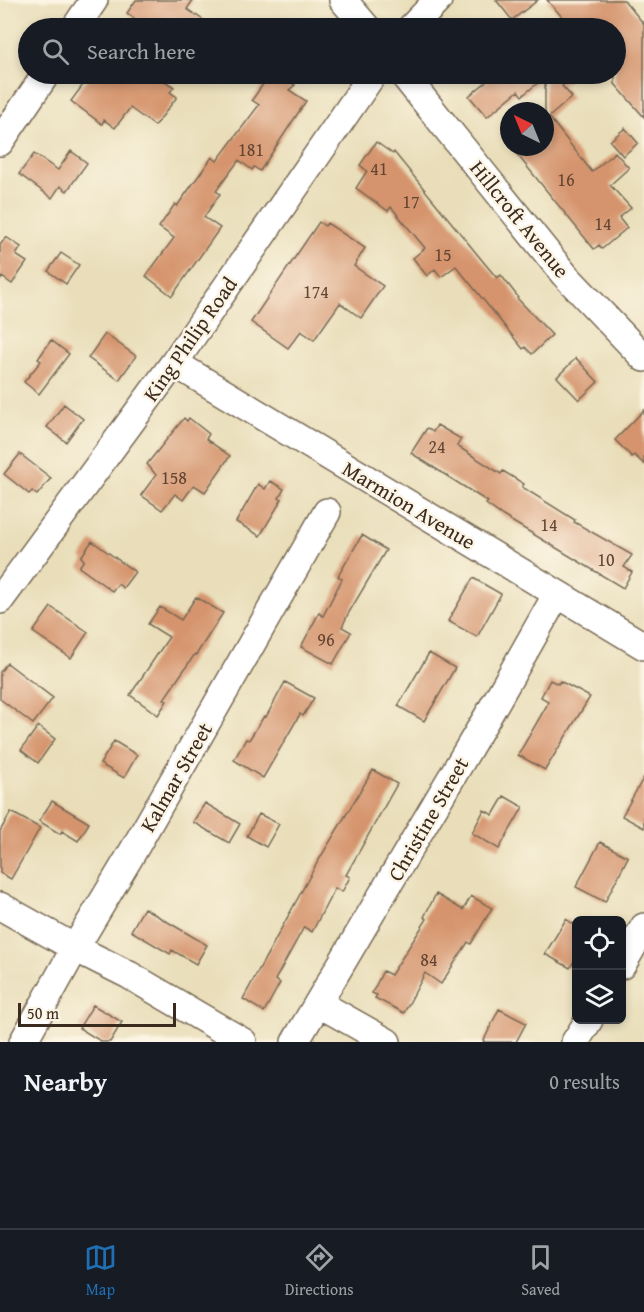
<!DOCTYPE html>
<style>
:root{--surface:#171b24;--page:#20242c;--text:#f1f3f6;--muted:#9ea1a6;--line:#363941;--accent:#1f6fb2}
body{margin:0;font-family:"Gentium Book Plus",serif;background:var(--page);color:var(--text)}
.controls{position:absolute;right:18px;bottom:18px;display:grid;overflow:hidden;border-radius:9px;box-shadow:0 3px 9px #0003}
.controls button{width:54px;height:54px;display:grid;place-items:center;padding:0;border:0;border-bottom:2px solid var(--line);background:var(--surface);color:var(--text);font:30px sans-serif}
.compass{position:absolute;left:500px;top:102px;width:54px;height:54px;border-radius:50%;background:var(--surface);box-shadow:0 3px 9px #0003;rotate:317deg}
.scale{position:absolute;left:18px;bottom:15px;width:158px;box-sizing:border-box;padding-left:6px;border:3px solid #3b2a1e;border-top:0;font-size:16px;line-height:21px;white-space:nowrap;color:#3b2a1e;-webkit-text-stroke:4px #fcf5e5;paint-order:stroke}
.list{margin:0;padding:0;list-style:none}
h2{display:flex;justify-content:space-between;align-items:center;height:78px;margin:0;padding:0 24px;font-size:26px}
h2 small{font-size:20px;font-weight:400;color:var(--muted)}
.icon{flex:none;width:33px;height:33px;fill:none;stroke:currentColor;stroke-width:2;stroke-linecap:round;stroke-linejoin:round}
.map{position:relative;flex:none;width:644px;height:1042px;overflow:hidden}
.search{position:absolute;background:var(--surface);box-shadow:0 3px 9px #0003;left:18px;right:18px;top:18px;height:66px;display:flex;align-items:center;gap:15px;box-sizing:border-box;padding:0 21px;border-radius:33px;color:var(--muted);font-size:22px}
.sheet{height:186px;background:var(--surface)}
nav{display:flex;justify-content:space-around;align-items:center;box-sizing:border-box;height:84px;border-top:2px solid var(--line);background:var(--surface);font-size:16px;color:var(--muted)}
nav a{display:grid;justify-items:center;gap:3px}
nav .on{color:var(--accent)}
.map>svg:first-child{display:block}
.building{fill:#d5946d}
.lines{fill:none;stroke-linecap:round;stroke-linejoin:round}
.minor-casing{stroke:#786954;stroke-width:30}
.minor{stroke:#fff;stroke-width:27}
.labels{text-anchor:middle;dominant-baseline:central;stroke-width:5;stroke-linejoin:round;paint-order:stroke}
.number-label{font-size:18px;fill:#624432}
.street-label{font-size:21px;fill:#3b2a1e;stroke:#fcf5e5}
</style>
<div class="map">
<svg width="644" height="1042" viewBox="0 0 644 1042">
<rect width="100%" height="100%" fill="#fcf5e5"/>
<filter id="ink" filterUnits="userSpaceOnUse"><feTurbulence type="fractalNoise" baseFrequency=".0167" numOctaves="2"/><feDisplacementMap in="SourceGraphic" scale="12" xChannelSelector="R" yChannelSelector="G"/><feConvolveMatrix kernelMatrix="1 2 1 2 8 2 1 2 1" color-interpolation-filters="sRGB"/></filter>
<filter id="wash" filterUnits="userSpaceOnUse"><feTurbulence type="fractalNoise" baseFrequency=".008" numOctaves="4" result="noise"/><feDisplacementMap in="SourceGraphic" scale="24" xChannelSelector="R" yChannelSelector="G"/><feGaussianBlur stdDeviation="1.35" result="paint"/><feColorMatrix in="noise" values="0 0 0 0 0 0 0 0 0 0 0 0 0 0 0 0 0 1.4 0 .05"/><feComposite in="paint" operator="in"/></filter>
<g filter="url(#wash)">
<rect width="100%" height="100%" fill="#e9deb9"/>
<g id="blocks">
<path class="building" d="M 136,0 L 193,0 L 187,9 L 215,28 L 144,28 L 132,21 L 134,18 L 127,13 Z
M 496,0 L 538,0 L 512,20 Z
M 547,0 L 624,0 L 644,24 L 644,117 L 615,84 L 615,28 L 572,28 Z
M 91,74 L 154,74 L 174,87 L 170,92 L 177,97 L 155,126 L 130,108 L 115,128 L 104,120 L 102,124 L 71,101 Z
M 270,74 L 278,74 L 295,85 L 289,90 L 306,101 L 260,171 L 254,167 L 252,170 L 239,160 L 216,191 L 220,194 L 204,217 L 220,228 L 172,296 L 146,276 L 174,238 L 159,227 L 175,204 L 177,206 L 212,157 L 217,161 L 259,105 L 252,100 Z
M 496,74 L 576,74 L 562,86 L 572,97 L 549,117 L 592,172 L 615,152 L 629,168 L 610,185 L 631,208 L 619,218 L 627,228 L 602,249 L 599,245 L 594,249 L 511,147 L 545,147 L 545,77 L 522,96 L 518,91 L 487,117 L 469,96 Z
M 625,128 L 638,143 L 623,156 L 610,141 Z
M 376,142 L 393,154 L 394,152 L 486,265 L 497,278 L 501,275 L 518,297 L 517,298 L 552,335 L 532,354 L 525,347 L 523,349 L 456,266 L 441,277 L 435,269 L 427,276 L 413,258 L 425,248 L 391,207 L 388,211 L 356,188 L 367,171 L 360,165 Z
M 71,151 L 87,163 L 67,191 L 60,186 L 52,198 L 19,174 L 34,154 L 58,170 Z
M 319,222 L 325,226 L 327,223 L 365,248 L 354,266 L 383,286 L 361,318 L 340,303 L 314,340 L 301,331 L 288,348 L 251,322 Z
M 6,237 L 21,247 L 16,255 L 27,262 L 12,284 L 2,277 L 0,281 L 0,245 Z
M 61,253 L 79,265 L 66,284 L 48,271 Z
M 105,334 L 136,356 L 119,380 L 88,358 Z
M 51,340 L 69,354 L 39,394 L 24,382 L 41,361 L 38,359 Z
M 576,358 L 598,382 L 579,400 L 557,377 Z
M 64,404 L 83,419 L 66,442 L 47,427 Z
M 644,410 L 644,464 L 634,455 L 632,457 L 615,440 Z
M 184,418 L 187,421 L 189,418 L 209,434 L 206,439 L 230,456 L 205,492 L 194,485 L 183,500 L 175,494 L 162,510 L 141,495 L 156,475 L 147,464 Z
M 437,425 L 461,439 L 457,446 L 501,474 L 503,471 L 524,484 L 522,487 L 575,520 L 574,522 L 632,555 L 624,567 L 632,572 L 623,588 L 503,516 L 486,504 L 488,502 L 411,453 L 427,428 L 433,432 Z
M 20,454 L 51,478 L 37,495 L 32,491 L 29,494 L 4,474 Z
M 270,481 L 284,489 L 279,498 L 282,499 L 260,536 L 236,522 L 258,484 L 265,489 Z
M 362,535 L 386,550 L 348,614 L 342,627 L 351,632 L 333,664 L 301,647 L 319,613 L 323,616 L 342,579 L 338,576 Z
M 92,541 L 135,572 L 123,588 L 118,584 L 112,591 L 79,567 L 84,560 L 81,557 Z
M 473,578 L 501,594 L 477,637 L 448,621 Z
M 196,597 L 223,613 L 196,655 L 195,654 L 164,699 L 167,701 L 158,715 L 130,695 L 169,637 L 148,624 L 160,607 L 181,620 Z
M 51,607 L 88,632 L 71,658 L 33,632 Z
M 429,653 L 455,668 L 424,721 L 398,706 Z
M 7,663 L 53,698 L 33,724 L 0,699 L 0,672 Z
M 550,680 L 558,684 L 560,681 L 590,697 L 545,770 L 518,755 L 547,705 L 548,701 L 541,697 Z
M 285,682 L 314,698 L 303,716 L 300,714 L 263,778 L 234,760 L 246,739 L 249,740 L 264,716 L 266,717 Z
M 38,726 L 55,739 L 38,763 L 21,750 Z
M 114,741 L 137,755 L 124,778 L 100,764 Z
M 373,770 L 397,784 L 346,875 L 350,877 L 342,892 L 335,888 L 312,932 L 304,927 L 275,980 L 280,983 L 264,1012 L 243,999 L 317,863 Z
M 644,777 L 644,828 L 622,816 Z
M 504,796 L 523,807 L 499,849 L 472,833 L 484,810 L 493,815 Z
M 52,801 L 89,823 L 78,841 L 62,831 L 60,834 L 39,821 Z
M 205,803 L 240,824 L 229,843 L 193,822 Z
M 11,812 L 40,828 L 11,879 L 0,873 L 0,831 Z
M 259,814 L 279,824 L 266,847 L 247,836 Z
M 600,842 L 628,857 L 605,902 L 576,887 Z
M 436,894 L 463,910 L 471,896 L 492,908 L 471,944 L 468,942 L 441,984 L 425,973 L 404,1013 L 375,998 L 377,995 L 372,993 L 383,971 L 391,975 L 427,919 L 424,917 Z
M 144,908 L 207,945 L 196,964 L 172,950 L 170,954 L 131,931 Z
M 566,919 L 576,926 L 576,957 L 570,968 L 545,954 Z
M 93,1005 L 122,1022 L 110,1042 L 102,1042 L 79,1028 Z
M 499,1009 L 526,1023 L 516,1042 L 483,1042 Z"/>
</g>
</g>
<g filter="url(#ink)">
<use href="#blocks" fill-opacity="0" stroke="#786954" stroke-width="1.5"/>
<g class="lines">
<defs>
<path id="minor" d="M 343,0 L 367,28
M 75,28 L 94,0
M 411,28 L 438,0
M 403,74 L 564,274 L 644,358
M 0,142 L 46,74
M 174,363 L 644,646
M 0,600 L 174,363 L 373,74
M 0,906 L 75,948 L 129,975 L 243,1042
M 622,965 L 644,927
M 318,1003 L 387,1042
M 23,1042 L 75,948 L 129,858 L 327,512
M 295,1042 L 489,714 L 557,594
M 575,1042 L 589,1020"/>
</defs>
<use href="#minor" class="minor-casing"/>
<use href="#minor" class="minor"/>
</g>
</g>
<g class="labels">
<g class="number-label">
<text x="251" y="149">181</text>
<text x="379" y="168">41</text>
<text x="566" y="179">16</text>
<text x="411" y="201">17</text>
<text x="603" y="223">14</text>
<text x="443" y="254">15</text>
<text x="316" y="291">174</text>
<text x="437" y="446">24</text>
<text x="174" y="477">158</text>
<text x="549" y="524">14</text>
<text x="606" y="559">10</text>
<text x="326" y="639">96</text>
<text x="429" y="959">84</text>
</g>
<g class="street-label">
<text transform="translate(520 219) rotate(51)">Hillcroft Avenue</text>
<text transform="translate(190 339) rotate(-55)">King Philip Road</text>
<text transform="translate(409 505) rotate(31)">Marmion Avenue</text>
<text transform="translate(176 777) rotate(-60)">Kalmar Street</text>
<text transform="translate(428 819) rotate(-60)">Christine Street</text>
</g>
</g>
</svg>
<div class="controls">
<button><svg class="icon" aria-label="locate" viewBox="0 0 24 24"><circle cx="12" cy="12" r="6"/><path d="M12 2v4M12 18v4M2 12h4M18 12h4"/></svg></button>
<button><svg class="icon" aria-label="layers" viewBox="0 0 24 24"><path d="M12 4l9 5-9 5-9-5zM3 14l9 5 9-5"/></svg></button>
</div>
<svg class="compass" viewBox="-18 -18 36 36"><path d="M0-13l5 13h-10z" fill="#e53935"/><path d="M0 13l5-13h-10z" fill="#9ea1a6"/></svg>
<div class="scale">50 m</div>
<div class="search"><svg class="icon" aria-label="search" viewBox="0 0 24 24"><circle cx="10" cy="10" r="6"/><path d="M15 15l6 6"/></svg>Search here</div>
</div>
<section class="sheet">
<h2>Nearby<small>0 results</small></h2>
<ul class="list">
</ul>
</section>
<nav>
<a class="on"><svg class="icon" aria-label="map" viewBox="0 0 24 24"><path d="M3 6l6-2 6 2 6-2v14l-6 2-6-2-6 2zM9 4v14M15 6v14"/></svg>Map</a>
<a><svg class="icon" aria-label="directions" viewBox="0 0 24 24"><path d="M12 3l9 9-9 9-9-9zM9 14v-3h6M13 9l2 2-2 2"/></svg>Directions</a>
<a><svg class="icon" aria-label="saved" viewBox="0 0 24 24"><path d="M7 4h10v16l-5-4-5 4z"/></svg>Saved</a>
</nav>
